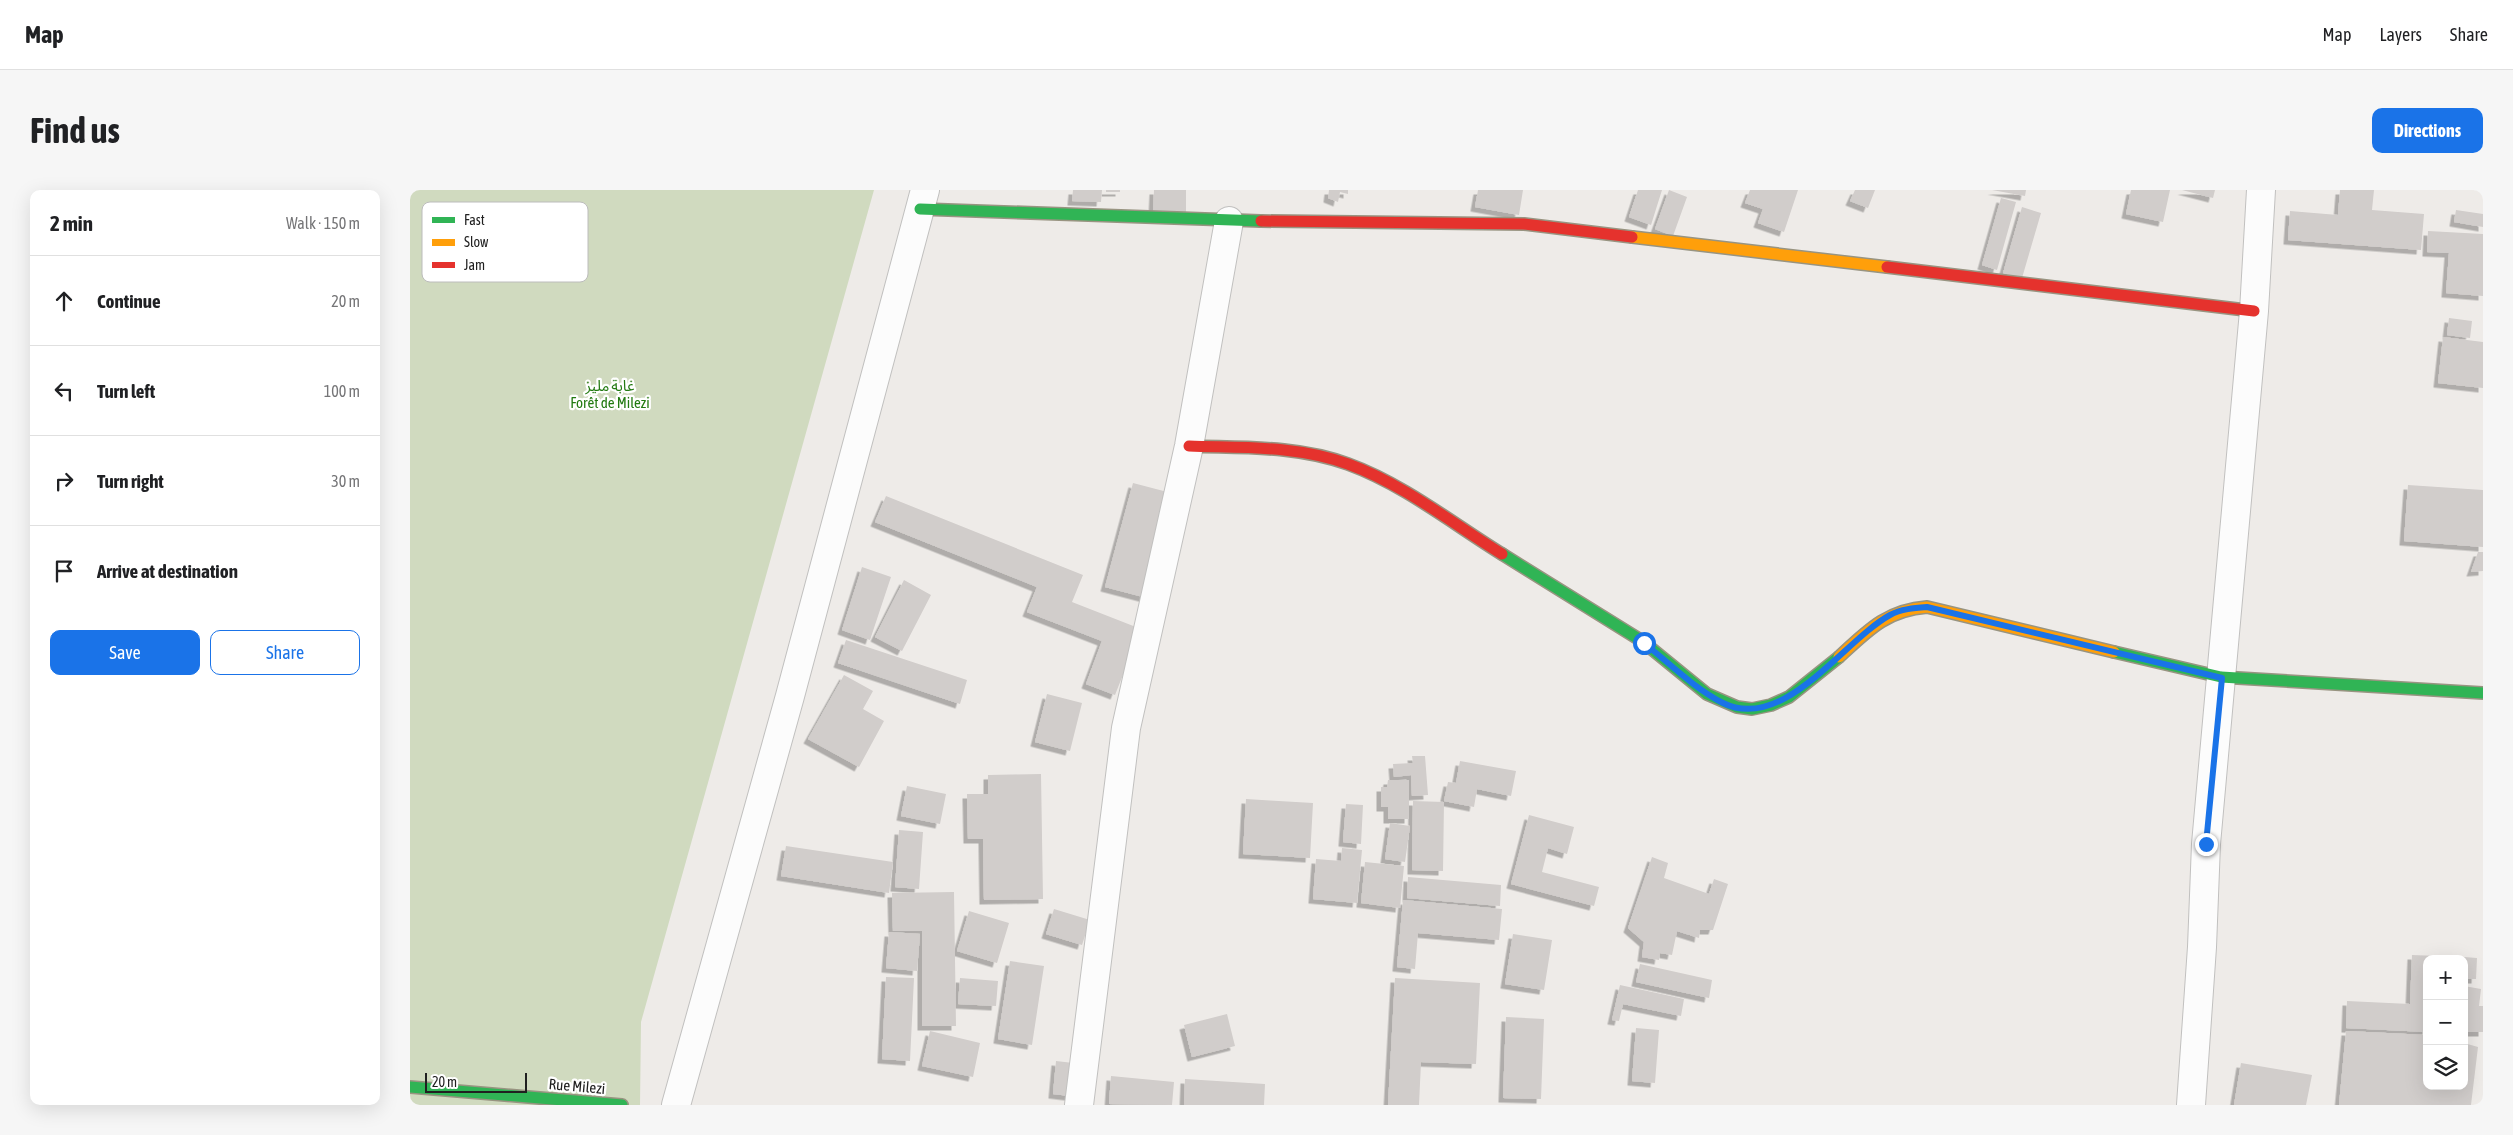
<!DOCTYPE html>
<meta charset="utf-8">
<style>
:root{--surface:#fff;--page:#f6f6f6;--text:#202124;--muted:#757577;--line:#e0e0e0;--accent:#1a73e8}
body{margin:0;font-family:"Asap Condensed","Noto Sans Arabic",sans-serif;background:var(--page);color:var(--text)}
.controls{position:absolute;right:15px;bottom:15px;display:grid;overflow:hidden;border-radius:10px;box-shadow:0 5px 20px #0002}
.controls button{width:45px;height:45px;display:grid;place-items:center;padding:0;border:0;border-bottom:1px solid var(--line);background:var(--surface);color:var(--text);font:25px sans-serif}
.scale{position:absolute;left:15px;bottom:12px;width:102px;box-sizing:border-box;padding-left:5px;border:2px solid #202020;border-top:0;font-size:14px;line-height:18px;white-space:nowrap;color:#202020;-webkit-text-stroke:4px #fff;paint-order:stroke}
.stop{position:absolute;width:15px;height:15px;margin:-11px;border:4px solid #1a73e8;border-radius:50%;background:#fff}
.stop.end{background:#1a73e8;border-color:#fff;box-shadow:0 1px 5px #0008}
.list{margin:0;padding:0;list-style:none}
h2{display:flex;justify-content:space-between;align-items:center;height:65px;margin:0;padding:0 20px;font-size:21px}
h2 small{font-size:16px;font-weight:400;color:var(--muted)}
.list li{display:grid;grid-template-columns:32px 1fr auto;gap:15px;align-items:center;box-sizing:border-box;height:90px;padding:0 20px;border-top:1px solid var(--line)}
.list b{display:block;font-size:19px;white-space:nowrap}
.list em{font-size:16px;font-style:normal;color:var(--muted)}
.actions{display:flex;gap:10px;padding:15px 20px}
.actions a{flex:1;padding:11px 0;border:1px solid var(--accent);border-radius:10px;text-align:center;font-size:18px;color:var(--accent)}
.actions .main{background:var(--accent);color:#fff}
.icon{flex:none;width:28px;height:28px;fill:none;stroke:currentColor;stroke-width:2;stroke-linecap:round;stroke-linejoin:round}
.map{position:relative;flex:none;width:2073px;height:915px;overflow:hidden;border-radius:10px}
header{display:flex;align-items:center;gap:30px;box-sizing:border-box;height:70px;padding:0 25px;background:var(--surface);border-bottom:1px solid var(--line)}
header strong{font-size:24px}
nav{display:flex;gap:28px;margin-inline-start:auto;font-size:18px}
.intro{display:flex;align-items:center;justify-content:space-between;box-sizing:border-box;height:120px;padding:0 30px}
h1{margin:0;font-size:35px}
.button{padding:12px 22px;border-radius:10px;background:var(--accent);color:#fff;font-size:18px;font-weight:700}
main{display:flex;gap:30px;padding:0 30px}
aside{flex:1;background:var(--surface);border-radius:10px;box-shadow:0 5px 20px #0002}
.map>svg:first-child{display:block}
.forest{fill:#d0dabf}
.building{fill:#d1cdcb;filter:url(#shadow)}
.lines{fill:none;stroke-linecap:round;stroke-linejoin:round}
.street-casing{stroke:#c1c0bf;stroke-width:30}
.fast-casing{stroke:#989481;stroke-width:14}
.slow-casing{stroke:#989481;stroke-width:14}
.jam-casing{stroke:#989481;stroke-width:14}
.street{stroke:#fcfcfc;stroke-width:28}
.fast{stroke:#30b455;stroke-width:11}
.slow{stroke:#ff9f0a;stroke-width:11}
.jam{stroke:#e5322d;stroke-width:11}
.route{stroke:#1a73e8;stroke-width:6}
.labels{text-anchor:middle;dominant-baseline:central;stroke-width:4.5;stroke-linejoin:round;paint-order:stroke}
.park-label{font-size:15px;fill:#227a11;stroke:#fff}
.street-label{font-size:15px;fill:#202020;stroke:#fff}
.key{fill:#fff;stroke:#bcbcbc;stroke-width:1}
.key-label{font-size:14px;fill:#202020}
</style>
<header>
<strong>Map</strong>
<nav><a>Map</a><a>Layers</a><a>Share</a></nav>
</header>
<div class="intro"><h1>Find us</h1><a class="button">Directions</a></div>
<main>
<aside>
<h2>2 min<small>Walk · 150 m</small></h2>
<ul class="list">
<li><svg class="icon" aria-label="ahead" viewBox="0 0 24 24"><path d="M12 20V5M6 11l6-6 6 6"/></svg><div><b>Continue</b></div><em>20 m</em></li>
<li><svg class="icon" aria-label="left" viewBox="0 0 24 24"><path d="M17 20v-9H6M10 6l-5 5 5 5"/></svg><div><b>Turn left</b></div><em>100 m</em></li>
<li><svg class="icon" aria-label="right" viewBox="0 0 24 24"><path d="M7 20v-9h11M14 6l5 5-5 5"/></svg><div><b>Turn right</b></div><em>30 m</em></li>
<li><svg class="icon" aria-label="arrive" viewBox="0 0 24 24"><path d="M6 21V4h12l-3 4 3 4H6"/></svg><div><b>Arrive at destination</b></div></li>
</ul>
<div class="actions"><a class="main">Save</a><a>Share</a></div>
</aside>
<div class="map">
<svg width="2073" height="915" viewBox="0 0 2073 915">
<defs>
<filter id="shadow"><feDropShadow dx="-4.5" dy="4.5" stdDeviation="0" flood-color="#0004"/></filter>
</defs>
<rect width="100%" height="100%" fill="#eeebe8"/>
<path class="forest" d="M 0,0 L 464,0 L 231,832 L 230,915 L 0,915 Z"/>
<path class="building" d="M 663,0 L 692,0 L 691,12 L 662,11 Z
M 696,0 L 710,0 L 710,2 L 696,2 Z
M 744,0 L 776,0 L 776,22 L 743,22 Z
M 919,0 L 938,0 L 938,4 L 930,2 L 928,12 L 918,8 Z
M 1068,0 L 1113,0 L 1109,25 L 1065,17 Z
M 1228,0 L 1252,0 L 1241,35 L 1219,27 Z
M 1259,0 L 1277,7 L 1263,46 L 1245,39 Z
M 1340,0 L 1388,0 L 1374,42 L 1348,33 L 1353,19 L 1335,13 Z
M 1445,0 L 1465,0 L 1458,18 L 1440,11 Z
M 1582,0 L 1616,0 L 1615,6 Z
M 1721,0 L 1760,0 L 1753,32 L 1716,24 Z
M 1772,0 L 1805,0 L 1803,8 Z
M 1930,0 L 1964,0 L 1962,20 L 2014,24 L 2011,60 L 1878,50 L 1880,21 L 1928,25 Z
M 1591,8 L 1606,12 L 1587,80 L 1572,75 Z
M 1612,17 L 1631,23 L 1612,88 L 1593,83 Z
M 2046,20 L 2073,24 L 2073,37 L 2044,32 Z
M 2018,41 L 2073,44 L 2073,106 L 2036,103 L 2039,63 L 2017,62 Z
M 2039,128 L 2062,131 L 2060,148 L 2037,145 Z
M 2033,147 L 2073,152 L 2073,198 L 2028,193 Z
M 723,293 L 765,304 L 737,408 L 695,397 Z
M 1998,295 L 2073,300 L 2073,357 L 1994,351 Z
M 476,306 L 673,385 L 662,412 L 731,439 L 705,505 L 676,494 L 692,451 L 617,422 L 627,397 L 465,332 Z
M 2068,362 L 2073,362 L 2073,381 L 2061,382 Z
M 452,377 L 481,387 L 460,450 L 432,440 Z
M 494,390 L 521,405 L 492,461 L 465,447 Z
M 436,450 L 557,490 L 550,514 L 428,473 Z
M 434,485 L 463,501 L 453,519 L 474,531 L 449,577 L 398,549 Z
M 637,504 L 672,513 L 660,561 L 625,552 Z
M 1002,566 L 1015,566 L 1018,605 L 1002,606 L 1001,585 L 984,587 L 983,574 L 1003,573 Z
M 1050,571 L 1106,581 L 1101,606 L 1067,599 L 1064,617 L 1034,611 L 1038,592 L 1046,593 Z
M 631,584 L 633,709 L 574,710 L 573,649 L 558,649 L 557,604 L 578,604 L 578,585 Z
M 978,590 L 999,590 L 999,629 L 978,629 L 978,617 L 971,617 L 971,597 L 977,597 Z
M 497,596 L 536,604 L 530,634 L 491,626 Z
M 836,609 L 903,613 L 900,668 L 833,664 Z
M 1003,611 L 1034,612 L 1033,681 L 1002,680 Z
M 936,614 L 953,615 L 951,654 L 933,652 Z
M 1119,625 L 1164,637 L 1157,664 L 1138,658 L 1132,682 L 1189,697 L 1184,716 L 1101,694 Z
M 980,633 L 1000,636 L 995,672 L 975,669 Z
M 489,640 L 513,642 L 509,699 L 485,697 Z
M 376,656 L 483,672 L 479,703 L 371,686 Z
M 932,658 L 952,660 L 947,713 L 903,709 L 906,669 L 931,671 Z
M 1242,667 L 1258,673 L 1254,688 L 1299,704 L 1304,689 L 1318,694 L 1303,740 L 1290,740 L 1289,748 L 1267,741 L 1262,765 L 1250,763 L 1249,770 L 1232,767 L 1234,752 L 1218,738 Z
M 955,672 L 994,676 L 990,718 L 951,713 Z
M 998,687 L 1091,695 L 1090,716 L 997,708 Z
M 544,702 L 546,836 L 512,836 L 512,741 L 483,741 L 482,703 Z
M 993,710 L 1092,719 L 1089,750 L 1008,743 L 1005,779 L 987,777 Z
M 644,719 L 680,730 L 672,755 L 636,744 Z
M 559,721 L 599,733 L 587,773 L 547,761 Z
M 479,742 L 510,744 L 507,781 L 476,778 Z
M 1103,744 L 1142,750 L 1134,800 L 1095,794 Z
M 2002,765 L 2054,767 L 2017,769 L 2017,842 L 1936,838 L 1937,811 L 2000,814 Z
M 2054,767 L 2067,768 L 2066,789 L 2054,789 Z
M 600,771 L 634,776 L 622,855 L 588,849 Z
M 1230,774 L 1302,790 L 1299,808 L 1226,792 Z
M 476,787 L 504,788 L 500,871 L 472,869 Z
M 550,788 L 588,791 L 586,816 L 548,814 Z
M 985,788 L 1070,793 L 1066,874 L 1011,872 L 1009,915 L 978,915 Z
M 1210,795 L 1274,809 L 1271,826 L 1213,814 L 1209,831 L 1202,830 Z
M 2054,796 L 2071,799 L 2069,816 L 2073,816 L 2073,842 L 2054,842 Z
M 817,824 L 825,856 L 782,867 L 774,835 Z
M 1096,827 L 1134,829 L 1131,909 L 1093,908 Z
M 1226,838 L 1249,840 L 1245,893 L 1222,891 Z
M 520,841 L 570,853 L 563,887 L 512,876 Z
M 1936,841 L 2017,845 L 2017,896 L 2054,896 L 2054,853 L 2068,857 L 2061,915 L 1929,915 Z
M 646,871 L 672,874 L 668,907 L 643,904 Z
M 1831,873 L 1902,885 L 1896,915 L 1824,915 Z
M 701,886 L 764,892 L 762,915 L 699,914 Z
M 775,889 L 855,894 L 854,915 L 774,915 Z"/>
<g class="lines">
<defs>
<path id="street" d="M 266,915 L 380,506 L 515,0
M 669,915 L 716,538 L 779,256 L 819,31
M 1781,915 L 1792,757 L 1796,654 L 1844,121 L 1851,0"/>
<path id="fast" d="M 510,19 L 851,31
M 1092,364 L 1232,451 L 1297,504 L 1327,517 L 1342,519 L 1361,515 L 1379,507 L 1429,467
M 1704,462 L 1811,487 L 2073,503
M 0,897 L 212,915"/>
<path id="slow" d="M 1222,47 L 1477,77
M 1429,467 C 1458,440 1477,420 1517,417 L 1704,462"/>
<path id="jam" d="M 851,31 L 1114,34 L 1222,47
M 1477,77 L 1844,121
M 779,256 C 831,258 887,255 938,274 C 993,294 1042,333 1092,364"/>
</defs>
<use href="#street" class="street-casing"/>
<use href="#fast" class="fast-casing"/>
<use href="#slow" class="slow-casing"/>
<use href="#jam" class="jam-casing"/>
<use href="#street" class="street"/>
<use href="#fast" class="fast"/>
<use href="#slow" class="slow"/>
<use href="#jam" class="jam"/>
</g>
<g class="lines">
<path class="route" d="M 1234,453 C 1259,473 1285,499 1313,513 C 1374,543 1433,451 1480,425 C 1491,419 1504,418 1517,417 L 1812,488 L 1796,654"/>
</g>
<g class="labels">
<g class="park-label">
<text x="200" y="195">غابة مليز<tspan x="200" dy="17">Forêt de Milezi</tspan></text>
</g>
<g class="street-label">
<text transform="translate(167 896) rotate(5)">Rue Milezi</text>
</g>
</g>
<rect x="12" y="12" width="166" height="80" rx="8" class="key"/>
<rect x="22" y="27" width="23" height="6" fill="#30b455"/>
<rect x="22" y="49" width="23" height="7" fill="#ff9f0a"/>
<rect x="22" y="72" width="23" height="6" fill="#e5322d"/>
<g class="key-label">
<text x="54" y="35">Fast</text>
<text x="54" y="57">Slow</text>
<text x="54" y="80">Jam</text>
</g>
</svg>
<div class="controls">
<button>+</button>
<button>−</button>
<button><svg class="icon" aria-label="layers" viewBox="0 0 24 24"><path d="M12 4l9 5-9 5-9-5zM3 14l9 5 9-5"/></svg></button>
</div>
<div class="scale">20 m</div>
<div class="stop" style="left:1234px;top:453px"></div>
<div class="stop end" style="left:1796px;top:654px"></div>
</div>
</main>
